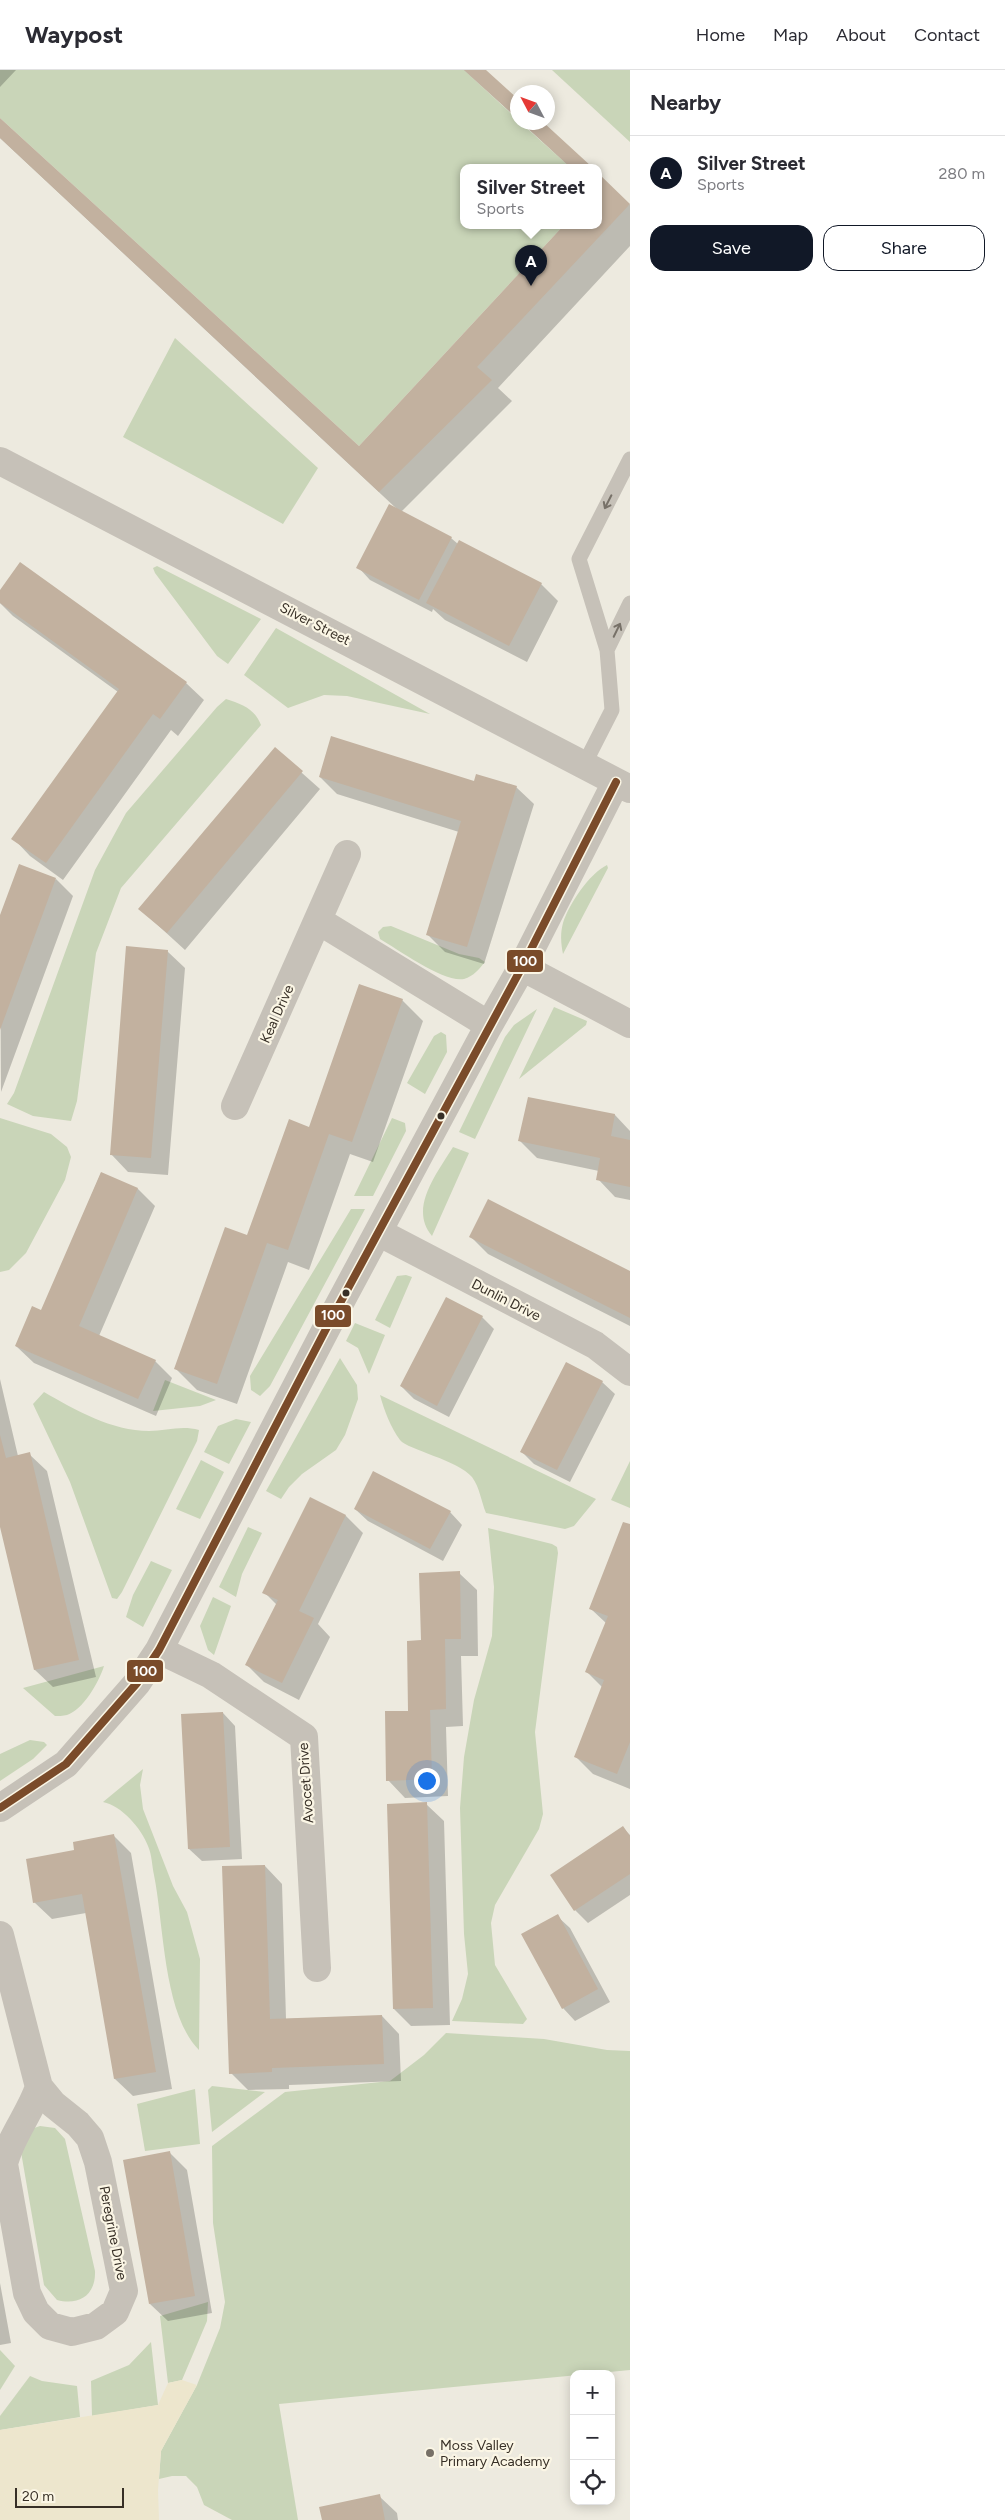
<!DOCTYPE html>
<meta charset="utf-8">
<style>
:root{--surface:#fff;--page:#f7f7f7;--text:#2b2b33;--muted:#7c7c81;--line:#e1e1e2;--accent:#111827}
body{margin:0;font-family:Figtree,sans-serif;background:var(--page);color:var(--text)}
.controls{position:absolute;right:15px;bottom:15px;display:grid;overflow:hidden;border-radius:10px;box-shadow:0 2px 12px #0003}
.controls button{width:45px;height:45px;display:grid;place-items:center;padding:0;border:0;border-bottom:1px solid var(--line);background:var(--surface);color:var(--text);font:25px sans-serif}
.compass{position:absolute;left:510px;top:15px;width:45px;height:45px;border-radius:50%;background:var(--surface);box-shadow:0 2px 12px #0003;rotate:311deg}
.scale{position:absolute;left:15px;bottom:12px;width:109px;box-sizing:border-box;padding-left:5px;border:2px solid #372f26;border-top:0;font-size:14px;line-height:18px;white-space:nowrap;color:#372f26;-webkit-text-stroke:4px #fbf6e5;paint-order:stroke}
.you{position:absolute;left:426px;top:1710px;width:18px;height:18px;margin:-12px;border:4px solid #fff;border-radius:50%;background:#1a73e8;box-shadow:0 0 0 8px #1a73e833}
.badge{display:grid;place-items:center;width:32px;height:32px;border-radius:50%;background:var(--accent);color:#fff;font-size:16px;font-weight:700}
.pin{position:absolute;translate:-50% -41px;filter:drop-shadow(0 1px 2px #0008)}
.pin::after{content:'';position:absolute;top:26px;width:18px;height:15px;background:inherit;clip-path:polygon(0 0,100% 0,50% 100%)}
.popup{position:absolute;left:460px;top:94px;width:142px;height:65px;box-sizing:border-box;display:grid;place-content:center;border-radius:10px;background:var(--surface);filter:drop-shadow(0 1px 4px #0005);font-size:16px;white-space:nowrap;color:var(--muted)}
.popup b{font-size:19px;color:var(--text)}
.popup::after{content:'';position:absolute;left:50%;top:100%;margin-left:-10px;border:10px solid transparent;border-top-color:var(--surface)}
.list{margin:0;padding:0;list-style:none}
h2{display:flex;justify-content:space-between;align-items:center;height:65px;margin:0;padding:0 20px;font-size:21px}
h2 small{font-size:16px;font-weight:400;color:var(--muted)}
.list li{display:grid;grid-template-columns:32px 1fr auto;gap:15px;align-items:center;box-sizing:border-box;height:75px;padding:0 20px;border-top:1px solid var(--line)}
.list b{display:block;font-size:19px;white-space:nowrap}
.list p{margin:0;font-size:16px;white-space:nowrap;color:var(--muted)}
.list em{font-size:16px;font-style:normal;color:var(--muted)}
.actions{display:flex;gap:10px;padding:15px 20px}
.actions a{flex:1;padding:11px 0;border:1px solid var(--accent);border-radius:15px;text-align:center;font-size:18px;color:var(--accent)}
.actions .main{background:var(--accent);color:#fff}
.icon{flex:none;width:28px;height:28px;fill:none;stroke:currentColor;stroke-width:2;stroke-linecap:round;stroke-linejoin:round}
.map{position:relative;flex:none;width:630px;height:2450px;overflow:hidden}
header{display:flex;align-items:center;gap:30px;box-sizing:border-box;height:70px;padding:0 25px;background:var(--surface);border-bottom:1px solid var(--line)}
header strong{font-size:24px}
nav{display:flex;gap:28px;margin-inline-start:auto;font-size:18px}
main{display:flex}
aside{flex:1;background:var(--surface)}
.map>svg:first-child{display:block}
.green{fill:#c9d5b8}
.plaza{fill:#ede6cd}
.shadow{fill:#0003}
.building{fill:#c2b19f}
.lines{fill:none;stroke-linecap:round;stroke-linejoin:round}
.service{stroke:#c6c1b8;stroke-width:15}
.minor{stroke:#c6c1b8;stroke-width:28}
.bus-1-casing{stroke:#fbf6e5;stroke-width:11}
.bus-1{stroke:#7a4b2a;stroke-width:8}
.oneway{stroke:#777168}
.bus-dot{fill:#372f26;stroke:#fbf6e5;stroke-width:2}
.poi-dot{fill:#777067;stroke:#fbf6e5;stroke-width:2}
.labels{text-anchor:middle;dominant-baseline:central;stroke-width:4.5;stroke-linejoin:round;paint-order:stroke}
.street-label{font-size:14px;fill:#372f26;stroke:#fbf6e5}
.poi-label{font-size:14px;fill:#372f26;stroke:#fbf6e5;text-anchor:start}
.line-badge{stroke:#fbf6e5;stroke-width:2}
.badge-label{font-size:14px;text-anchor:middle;font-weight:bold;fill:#fff}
</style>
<header>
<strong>Waypost</strong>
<nav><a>Home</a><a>Map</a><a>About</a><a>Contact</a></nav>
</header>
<main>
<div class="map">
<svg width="630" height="2450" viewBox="0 0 630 2450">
<rect width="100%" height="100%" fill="#edeadf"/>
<path class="green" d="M 0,0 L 464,0 L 517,49 L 518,52 L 521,53 L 570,97 L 464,97 L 464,155 L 564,155 L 359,376 L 0,48 Z
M 552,0 L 630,0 L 630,72 Z
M 175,268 L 318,398 L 283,454 L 123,367 Z
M 157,496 L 261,549 L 228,594 L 217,586 L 155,503 L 153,498 Z
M 276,558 L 430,644 L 347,626 L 324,625 L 288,638 L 244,605 Z
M 226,629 C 242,634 255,639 261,655 L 121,818 L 96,883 L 77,1031 L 71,1051 L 33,1046 L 7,1034 L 14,1023 L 95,800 L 126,743 L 217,637 Z
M 607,795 L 608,798 L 563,884 C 561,874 560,864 563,853 C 569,834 589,804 607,795 Z
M 391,856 L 459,884 L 479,888 L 485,892 C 479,899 474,906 464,909 C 444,913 399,880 380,869 L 378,862 L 383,857 Z
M 554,937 L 587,951 L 586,955 L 519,1009 Z
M 537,939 L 475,1069 L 459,1062 L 505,967 L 514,955 Z
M 441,962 L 446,965 L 447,982 L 425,1024 L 407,1013 L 434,966 Z
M 0,1048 L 51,1064 L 67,1077 L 71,1087 L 65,1110 L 26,1183 L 9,1200 L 0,1202 Z
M 392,1048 L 405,1053 L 406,1061 L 373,1126 L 354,1126 Z
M 453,1077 L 469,1083 L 432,1166 C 408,1138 438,1102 453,1077 Z
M 351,1139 L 365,1139 L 270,1316 L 260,1326 L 251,1320 L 250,1306 Z
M 406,1205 L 412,1207 L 390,1258 L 375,1250 L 397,1206 Z
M 355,1253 L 385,1265 L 369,1304 L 358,1278 L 346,1271 Z
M 340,1288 L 357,1315 L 358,1329 L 345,1365 L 336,1380 L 302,1404 L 289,1417 L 281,1429 L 266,1421 Z
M 165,1310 L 216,1330 L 200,1336 L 153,1341 Z
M 44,1322 C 75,1340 112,1361 149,1361 C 166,1361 181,1355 199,1360 L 197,1371 L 122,1522 L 117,1529 L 112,1528 L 70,1412 L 33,1334 Z
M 380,1325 L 596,1429 L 574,1456 L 565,1459 L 486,1443 C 481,1431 480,1418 472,1407 C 458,1390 408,1380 400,1370 C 391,1358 384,1340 380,1325 Z
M 236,1349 L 251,1352 L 229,1394 L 204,1382 L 218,1356 Z
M 201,1390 L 224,1402 L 200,1449 L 176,1439 Z
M 630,1391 L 630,1438 L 611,1430 Z
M 248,1457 L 262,1463 L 242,1504 L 236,1527 L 219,1517 Z
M 488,1458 L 552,1474 L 557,1477 L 558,1483 L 535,1662 L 543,1744 L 539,1759 L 495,1835 L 491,1853 L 495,1895 L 527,1949 L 523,1954 L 452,1951 L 462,1929 L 468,1904 L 464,1864 L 460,1738 L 464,1687 L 474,1630 L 492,1566 L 494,1517 Z
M 151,1491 L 172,1500 L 143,1557 L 126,1547 L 133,1525 Z
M 213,1527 L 231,1536 L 214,1585 L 208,1580 L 200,1556 Z
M 104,1596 C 99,1612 83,1640 67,1645 C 63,1646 58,1646 55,1646 L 23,1618 Z
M 30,1670 L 44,1672 L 47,1675 L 33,1689 L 0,1711 L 0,1684 Z
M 143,1699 L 140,1715 L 143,1739 L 173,1816 L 187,1842 L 200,1889 L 199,1980 C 163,1944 164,1854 154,1805 C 152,1796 152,1785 148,1776 C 141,1758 122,1736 103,1732 Z
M 446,1963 L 544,1969 L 607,1980 L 630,1981 L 630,2300 L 279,2334 L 298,2450 L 232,2450 L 204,2435 L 197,2417 L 186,2406 L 172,2406 L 159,2409 L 161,2381 L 197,2315 L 220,2258 L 225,2232 L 213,2153 L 212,2076 L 285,2022 L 390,2011 L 424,1985 Z
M 212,2016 L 265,2022 L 212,2062 L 208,2020 Z
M 195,2019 L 200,2074 L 145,2081 L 137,2034 Z
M 40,2056 L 55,2058 L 65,2069 L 95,2201 C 96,2225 79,2236 57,2230 L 44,2215 L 21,2082 L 31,2059 Z
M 208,2232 L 207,2251 L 182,2310 L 168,2313 L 160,2246 Z
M 151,2272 L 158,2335 L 92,2346 L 91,2311 L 129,2295 Z
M 0,2280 L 15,2296 L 0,2320 Z
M 30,2306 L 42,2311 L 77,2316 L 80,2347 L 0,2360 L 0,2346 Z"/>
<path class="plaza" d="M 182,2310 L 197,2315 L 161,2381 L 158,2420 L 159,2450 L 0,2450 L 0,2360 L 158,2335 L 168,2313 Z"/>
<path class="shadow" d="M 0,0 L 16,0 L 0,17 Z
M 464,0 L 484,0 L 518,31 L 518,49 Z
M 0,49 L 359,378 L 566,155 L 598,155 L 630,134 L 630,176 L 498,318 L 512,331 L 401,442 L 451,468 L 458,474 L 541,514 L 558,531 L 527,592 L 445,550 L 433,539 L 432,542 L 370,510 L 358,497 L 398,440 L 0,68 Z
M 521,52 L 541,52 L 590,97 L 570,97 Z
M 21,494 L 186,613 L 204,630 L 178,666 L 171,660 L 63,810 L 30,786 L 13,768 L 118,622 L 13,546 L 0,533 L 0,522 Z
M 275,679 L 320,719 L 185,880 L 140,839 Z
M 320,707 L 475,712 L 516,717 L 534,734 L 484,894 L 445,882 L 427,864 L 459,762 L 337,724 Z
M 56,809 L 73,826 L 1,1022 L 0,848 Z
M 167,881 L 185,898 L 168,1105 L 128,1102 L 111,1084 Z
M 402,930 L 423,951 L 373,1092 L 350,1084 L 309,1200 L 288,1192 L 237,1334 L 197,1320 L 176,1299 L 310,1058 Z
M 529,1028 L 615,1045 L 630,1061 L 630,1130 L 615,1127 L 598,1109 L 599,1101 L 537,1088 L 520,1071 Z
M 101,1103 L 138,1119 L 155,1136 L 99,1266 L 155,1291 L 172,1308 L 156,1346 L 34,1293 L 16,1276 L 42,1241 Z
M 470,1166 L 630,1202 L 630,1256 L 488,1184 Z
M 482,1247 L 494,1259 L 449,1347 L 414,1329 L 401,1316 Z
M 0,1309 L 18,1386 L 29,1384 L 47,1401 L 96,1607 L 53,1617 L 35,1600 L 0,1452 Z
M 602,1312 L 615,1324 L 570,1412 L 534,1394 L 522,1382 Z
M 310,1429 L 346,1446 L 363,1463 L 318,1554 L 330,1567 L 299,1630 L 264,1612 L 247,1595 L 277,1535 L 264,1522 Z
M 355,1439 L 450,1442 L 462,1455 L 443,1491 L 368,1451 Z
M 630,1456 L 630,1719 L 593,1704 L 576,1687 L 603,1618 L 587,1602 L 606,1553 L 591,1539 Z
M 459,1503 L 477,1520 L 478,1586 L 461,1586 L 463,1656 L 446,1657 L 448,1726 L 405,1728 L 388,1710 L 410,1642 L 422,1571 Z
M 223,1643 L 235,1656 L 242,1789 L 202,1791 L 189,1779 Z
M 426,1734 L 444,1751 L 450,1955 L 411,1956 L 394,1939 Z
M 623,1758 L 630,1765 L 630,1825 L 588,1853 L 575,1840 Z
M 114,1766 L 131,1783 L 172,2019 L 133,2026 L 115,2009 L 86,1843 L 52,1849 L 34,1832 L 75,1781 Z
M 265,1796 L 282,1814 L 286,1949 L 382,1946 L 399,1964 L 401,2011 L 289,2015 L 289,2019 L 248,2020 L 231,2003 Z
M 557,1846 L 570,1858 L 610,1932 L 575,1951 L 563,1938 Z
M 170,2083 L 187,2100 L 212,2243 L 168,2251 L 150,2234 Z
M 0,2213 L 11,2273 L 0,2275 Z
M 379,2426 L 397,2443 L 398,2450 L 323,2450 Z"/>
<path class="building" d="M 464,0 L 486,0 L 518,29 L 518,49 Z
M 0,48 L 359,376 L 564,155 L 598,155 L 598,103 L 630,134 L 477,297 L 492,310 L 379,422 L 0,68 Z
M 521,52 L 543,52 L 592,97 L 570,97 Z
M 389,434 L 452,467 L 419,530 L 356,498 Z
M 459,470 L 542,513 L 509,576 L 426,533 Z
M 20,492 L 187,612 L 160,649 L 153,644 L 46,793 L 11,769 L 119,619 L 0,533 L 0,520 Z
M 331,666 L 474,711 L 476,704 L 517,716 L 467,877 L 426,865 L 461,751 L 319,707 Z
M 275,677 L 303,701 L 167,863 L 138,839 Z
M 19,794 L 56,808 L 0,960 L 0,845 Z
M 126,876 L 168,880 L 151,1088 L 110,1085 Z
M 359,914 L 403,929 L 352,1072 L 329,1064 L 288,1180 L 267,1173 L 217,1314 L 174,1299 L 225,1157 L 247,1165 L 289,1049 L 309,1057 Z
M 528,1027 L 615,1044 L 611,1066 L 630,1070 L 630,1117 L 596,1110 L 600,1088 L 518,1071 Z
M 101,1102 L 138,1118 L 79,1256 L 156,1290 L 138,1329 L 15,1276 L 32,1236 L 41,1240 Z
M 488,1129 L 630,1201 L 630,1248 L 469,1167 Z
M 446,1227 L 483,1246 L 437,1336 L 400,1316 Z
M 566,1292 L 603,1311 L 557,1400 L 520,1382 Z
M 0,1365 L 6,1388 L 30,1382 L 79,1590 L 34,1600 L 0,1457 Z
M 373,1401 L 451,1441 L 430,1479 L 354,1439 Z
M 310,1427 L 346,1445 L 299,1541 L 314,1548 L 282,1613 L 245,1595 L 278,1530 L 262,1523 Z
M 623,1452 L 630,1454 L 630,1672 L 617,1704 L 574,1687 L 604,1610 L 585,1602 L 608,1546 L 589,1539 Z
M 460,1501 L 461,1569 L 445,1569 L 446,1639 L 430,1640 L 432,1709 L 386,1711 L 385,1641 L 408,1641 L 407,1571 L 421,1570 L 419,1503 Z
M 223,1642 L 230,1777 L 188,1779 L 181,1644 Z
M 427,1732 L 433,1938 L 393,1939 L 387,1734 Z
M 623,1756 L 630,1766 L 630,1804 L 574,1841 L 550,1805 Z
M 114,1764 L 156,2002 L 114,2009 L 82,1824 L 33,1833 L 26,1789 L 74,1780 L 73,1772 Z
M 265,1795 L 270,1949 L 382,1945 L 384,1994 L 272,1998 L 272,2002 L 229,2004 L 222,1796 Z
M 558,1844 L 598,1919 L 562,1939 L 521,1864 Z
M 170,2081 L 195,2226 L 149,2234 L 123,2090 Z
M 380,2424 L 385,2450 L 322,2450 L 319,2437 Z"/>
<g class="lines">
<path class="service" d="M 630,389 L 579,489 L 607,580 L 630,533
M 584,695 L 612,640 L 607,580"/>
<path class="minor" d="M 0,391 L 630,719
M 319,851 L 489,955
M 522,897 L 630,954
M 235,1036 L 347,784
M 378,1162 L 595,1275 L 630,1302
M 159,1580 L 211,1605 L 304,1667 L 317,1898
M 0,1738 L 66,1694 L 137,1613 L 159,1580 L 326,1259 L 489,955 L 522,897 L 616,712
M 0,1865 L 39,2017 L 53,2034 L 78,2054 L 90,2068 L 98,2092 L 124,2221 L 115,2242 L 96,2256 L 72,2262 L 50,2256 L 36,2242 L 27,2223 L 4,2094 C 10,2067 30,2044 39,2017"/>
<defs>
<path id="bus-1" d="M 0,1738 L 66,1694 L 137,1613 L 159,1580 L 326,1259 L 522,897 L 616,712"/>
</defs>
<use href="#bus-1" class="bus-1-casing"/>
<use href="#bus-1" class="bus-1"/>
</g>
<defs><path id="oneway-shaft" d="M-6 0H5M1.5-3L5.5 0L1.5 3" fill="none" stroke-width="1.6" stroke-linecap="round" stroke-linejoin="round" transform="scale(1.25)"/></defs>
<g class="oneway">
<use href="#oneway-shaft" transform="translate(608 432) rotate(117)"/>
<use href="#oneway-shaft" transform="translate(617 560) rotate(-64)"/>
</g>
<g class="bus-dot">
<circle cx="441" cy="1046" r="4.5"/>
<circle cx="346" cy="1223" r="4.5"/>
</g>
<circle class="poi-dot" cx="430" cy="2383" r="5"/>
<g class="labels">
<g class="street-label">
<text transform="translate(315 554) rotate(27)">Silver Street</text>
<text transform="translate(277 944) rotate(-66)">Keal Drive</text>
<text transform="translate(506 1230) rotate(27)">Dunlin Drive</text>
<text transform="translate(306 1713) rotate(-94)">Avocet Drive</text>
<text transform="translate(113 2163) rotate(79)">Peregrine Drive</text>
</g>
<g class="poi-label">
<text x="440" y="2375">Moss Valley<tspan x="440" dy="16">Primary Academy</tspan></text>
</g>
</g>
<g class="line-badge">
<rect x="506" y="879" width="38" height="24" rx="5" fill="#7a4b2a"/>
<rect x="314" y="1234" width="38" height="24" rx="5" fill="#7a4b2a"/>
<rect x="126" y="1589" width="38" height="24" rx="5" fill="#7a4b2a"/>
</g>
<g class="badge-label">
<text x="525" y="896">100</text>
<text x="333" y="1250">100</text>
<text x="145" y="1606">100</text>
</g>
</svg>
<div class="controls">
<button>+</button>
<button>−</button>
<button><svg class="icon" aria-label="locate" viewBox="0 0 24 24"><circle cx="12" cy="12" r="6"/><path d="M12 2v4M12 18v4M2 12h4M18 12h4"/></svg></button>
</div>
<svg class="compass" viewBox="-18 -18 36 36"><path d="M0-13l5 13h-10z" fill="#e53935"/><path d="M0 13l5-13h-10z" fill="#7c7c81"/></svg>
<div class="scale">20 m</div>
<div class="you"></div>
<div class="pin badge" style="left:531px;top:216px">A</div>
<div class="popup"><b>Silver Street</b>Sports</div>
</div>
<aside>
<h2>Nearby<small></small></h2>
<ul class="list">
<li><span class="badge">A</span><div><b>Silver Street</b><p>Sports</p></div><em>280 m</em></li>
</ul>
<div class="actions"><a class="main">Save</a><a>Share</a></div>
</aside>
</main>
